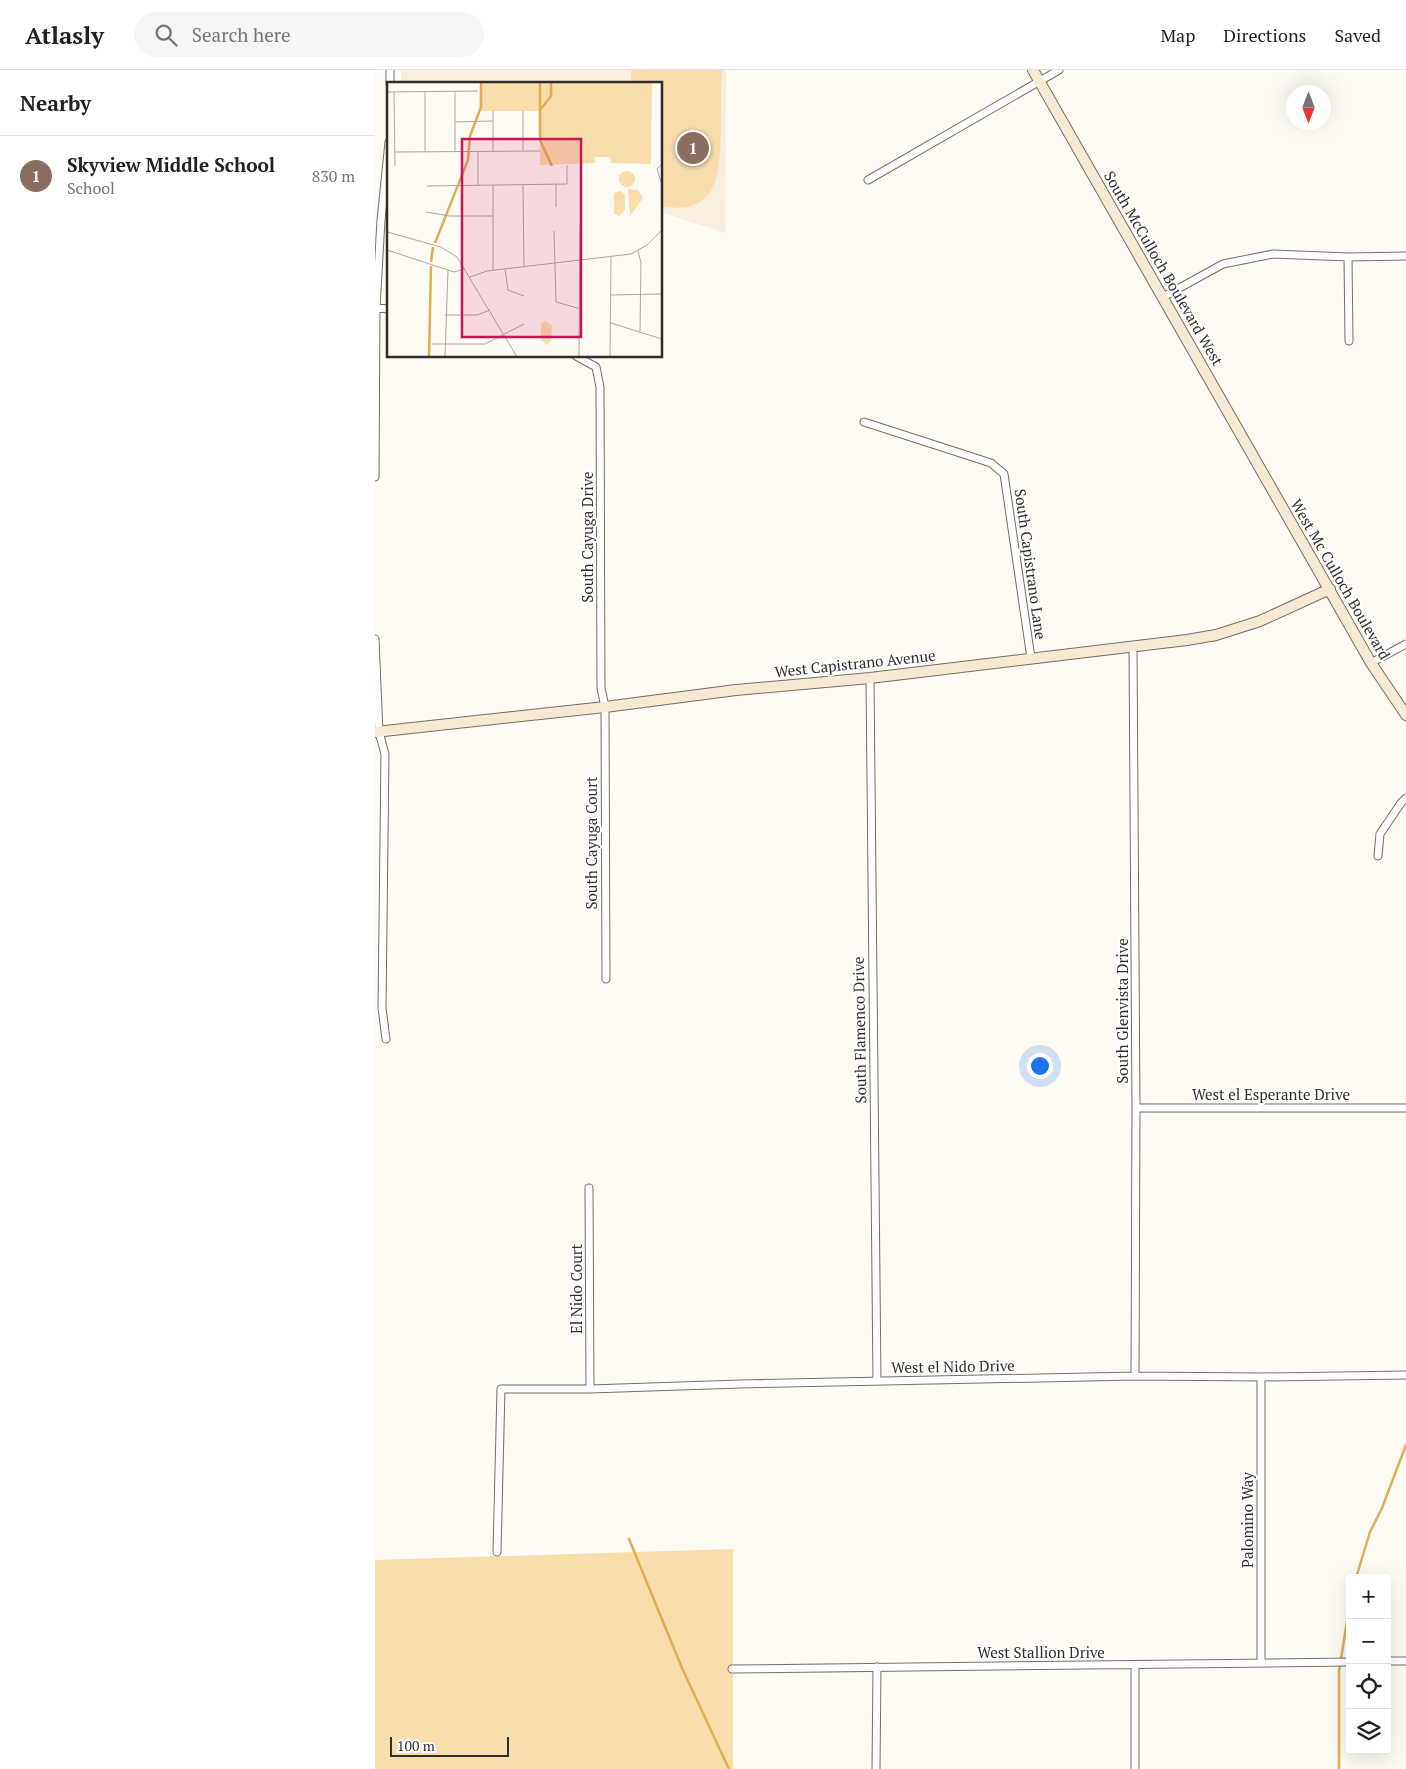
<!DOCTYPE html>
<meta charset="utf-8">
<style>
:root{--surface:#fff;--page:#f6f6f6;--text:#202124;--muted:#757577;--line:#e0e0e0;--accent:#7c3aed}
body{margin:0;font-family:"PT Serif",serif;background:var(--page);color:var(--text)}
.controls{position:absolute;right:15px;bottom:15px;display:grid;overflow:hidden;border-radius:5px;box-shadow:0 5px 20px #0002}
.controls button{width:45px;height:45px;display:grid;place-items:center;padding:0;border:0;border-bottom:1px solid var(--line);background:var(--surface);color:var(--text);font:25px sans-serif}
.compass{position:absolute;left:911px;top:15px;width:45px;height:45px;border-radius:50%;background:var(--surface);box-shadow:0 5px 20px #0002;rotate:180deg}
.scale{position:absolute;left:15px;bottom:12px;width:119px;box-sizing:border-box;padding-left:5px;border:2px solid #302e2a;border-top:0;font-size:14px;line-height:18px;white-space:nowrap;color:#302e2a;-webkit-text-stroke:4px #fff;paint-order:stroke}
.you{position:absolute;left:664px;top:995px;width:18px;height:18px;margin:-12px;border:4px solid #fff;border-radius:50%;background:#1a73e8;box-shadow:0 0 0 8px #1a73e833}
.badge{display:grid;place-items:center;width:32px;height:32px;border-radius:50%;background:var(--accent);color:#fff;font-size:16px;font-weight:700}
.pin{position:absolute;translate:-50% -50%;border:2px solid #fff;box-shadow:0 1px 5px #0006}
.list{margin:0;padding:0;list-style:none}
h2{display:flex;justify-content:space-between;align-items:center;height:65px;margin:0;padding:0 20px;font-size:21px}
h2 small{font-size:16px;font-weight:400;color:var(--muted)}
.list li{display:grid;grid-template-columns:32px 1fr auto;gap:15px;align-items:center;box-sizing:border-box;height:80px;padding:0 20px;border-top:1px solid var(--line)}
.list b{display:block;font-size:19px;white-space:nowrap}
.list p{margin:0;font-size:16px;white-space:nowrap;color:var(--muted)}
.list em{font-size:16px;font-style:normal;color:var(--muted)}
.icon{flex:none;width:28px;height:28px;fill:none;stroke:currentColor;stroke-width:2;stroke-linecap:round;stroke-linejoin:round}
.map{position:relative;flex:none;width:1031px;height:1699px;overflow:hidden}
header{display:flex;align-items:center;gap:30px;box-sizing:border-box;height:70px;padding:0 25px;background:var(--surface);border-bottom:1px solid var(--line)}
header strong{font-size:24px}
nav{display:flex;gap:28px;margin-inline-start:auto;font-size:18px}
.search{width:350px;height:45px;background:var(--page);display:flex;align-items:center;gap:12px;box-sizing:border-box;padding:0 18px;border-radius:28px;color:var(--muted);font-size:19px}
main{display:flex}
aside{flex:1;background:var(--surface)}
.map>svg:first-child{display:block}
.built{fill:#f8eede}
.green{fill:#faddad}
.lines{fill:none;stroke-linecap:round;stroke-linejoin:round}
.stream{stroke:#e0ae51;stroke-width:2.5}
.street-casing{stroke:#736e66;stroke-width:9}
.secondary-casing{stroke:#736e66;stroke-width:12}
.street{stroke:#fff;stroke-width:7}
.secondary{stroke:#f6ead3;stroke-width:10}
.labels{text-anchor:middle;dominant-baseline:central;stroke-width:4;stroke-linejoin:round;paint-order:stroke}
.street-label{font-size:15px;fill:#302e2a;stroke:#fff}
.inset-river{fill:none;stroke:#e0ae51;stroke-width:2.5}
.inset-road{fill:none;stroke:#aca9a4;stroke-width:1}
.view{fill:#c2185b;fill-opacity:0.15;stroke:#c2185b;stroke-width:2.5}
.inset-edge{fill:none;stroke:#302e2a;stroke-width:2.5}
</style>
<header>
<strong>Atlasly</strong>
<div class="search"><svg class="icon" aria-label="search" viewBox="0 0 24 24"><circle cx="10" cy="10" r="6"/><path d="M15 15l6 6"/></svg>Search here</div>
<nav><a>Map</a><a>Directions</a><a>Saved</a></nav>
</header>
<main>
<aside>
<h2>Nearby<small></small></h2>
<ul class="list">
<li><span class="badge" style="background:#8d6e63">1</span><div><b>Skyview Middle School</b><p>School</p></div><em>830 m</em></li>
</ul>
</aside>
<div class="map">
<svg width="1031" height="1699" viewBox="0 0 1031 1699">
<rect width="100%" height="100%" fill="#fefbf5"/>
<path class="built" d="M 26,0 L 351,0 L 350,163 L 286,142 L 286,14 L 26,14 Z"/>
<path class="green" d="M 256,0 L 347,0 C 346,19 346,39 346,58 C 345,101 345,147 286,136 L 286,14 L 256,14 Z
M 358,1479 L 358,1699 L 0,1699 L 0,1490 Z"/>
<g class="lines">
<path class="stream" d="M 254,1469 L 307,1598 L 354,1699
M 981,1508 L 995,1462 L 1007,1438 L 1031,1375
M 964,1699 L 964,1601 L 975,1533"/>
<defs>
<path id="street" d="M 15,14 L 15,0
M 493,110 L 684,0
M 973,187 L 974,271
M 788,227 L 848,194 L 898,184 L 973,187 L 1031,186
M 1,238 L 14,239
M 201,286 L 221,297 L 225,317 L 226,618 L 230,637 L 231,909
M 489,352 L 616,393 L 629,404 L 656,588
M 0,407 L 1,238 L 6,150 L 14,72
M 0,569 L 4,662 L 10,684 L 7,938 L 11,969
M 758,577 L 761,1038 L 760,1306
M 996,593 L 1031,574
M 495,608 L 502,1311
M 1003,786 L 1005,764 L 1026,733 L 1031,728
M 761,1038 L 1031,1038
M 214,1118 L 215,1319
M 886,1307 L 886,1593
M 122,1482 L 126,1319 L 215,1319 L 365,1314 L 760,1306 L 886,1307 L 1031,1305
M 1012,1591 L 1031,1591
M 760,1595 L 760,1699
M 357,1599 L 975,1592
M 501,1699 L 502,1597"/>
<path id="secondary" d="M 658,0 L 996,593 L 1031,645
M 0,662 L 230,637 L 361,620 L 495,608 L 812,570 L 841,565 L 885,551 L 955,519"/>
</defs>
<use href="#street" class="street-casing"/>
<use href="#secondary" class="secondary-casing"/>
<use href="#street" class="street"/>
<use href="#secondary" class="secondary"/>
</g>
<g class="labels">
<g class="street-label">
<text transform="translate(789 198) rotate(60)">South McCulloch Boulevard West</text>
<text transform="translate(212 467) rotate(-90)">South Cayuga Drive</text>
<text transform="translate(656 494) rotate(82)">South Capistrano Lane</text>
<text transform="translate(966 509) rotate(60)">West Mc Culloch Boulevard</text>
<text transform="translate(480 593) rotate(-6)">West Capistrano Avenue</text>
<text transform="translate(216 773) rotate(-90)">South Cayuga Court</text>
<text transform="translate(747 941) rotate(-90)">South Glenvista Drive</text>
<text transform="translate(484 960) rotate(-91)">South Flamenco Drive</text>
<text x="896" y="1024">West el Esperante Drive</text>
<text transform="translate(201 1219) rotate(-90)">El Nido Court</text>
<text transform="translate(578 1296) rotate(-1)">West el Nido Drive</text>
<text transform="translate(872 1450) rotate(-90)">Palomino Way</text>
<text x="666" y="1582">West Stallion Drive</text>
</g>
</g>
<g transform="translate(12 12)">
<rect width="275" height="275" fill="#fefbf5"/>
<path d="M 94,0 L 265,0 L 264,82 L 224,81 L 223,75 L 208,75 L 208,81 L 153,83 L 153,29 L 92,29 ZM232 97a8 8 0 1 1 16 0a8 8 0 1 1-16 0ZM 241,107 L 251,108 L 256,116 L 243,134 ZM 234,109 L 238,113 L 238,128 L 232,134 L 227,132 L 227,111 ZM 158,239 L 165,243 L 164,259 L 160,263 L 154,258 L 154,242 Z" fill="#faddad"/>
<path class="inset-river" d="M 153,0 L 153,27M 164,0 L 164,14 L 153,28 L 153,58 L 165,84M 48,161 L 81,78 L 83,54 L 94,25 L 94,0M 44,180 L 46,165M 42,275 L 44,184"/>
<path class="inset-road" d="M 38,9 L 38,70M 68,9 L 68,70M 0,10 L 91,9M 7,10 L 8,84M 106,29 L 106,70M 68,40 L 106,39M 136,69 L 136,29M 8,70 L 153,69M 91,70 L 91,103M 275,82 L 270,87 L 275,103M 169,102 L 169,125M 106,103 L 106,188M 136,103 L 137,184M 40,104 L 180,102 L 180,83M 39,130 L 63,134 L 106,134M 167,149 L 169,220 L 194,227M 0,150 L 54,165 L 70,175 L 130,275M 0,168 L 67,190 L 77,187M 251,169 L 254,181 L 253,249M 118,187 L 121,208 L 137,214M 83,195 L 100,189 L 244,172 L 260,163 L 275,148M 224,213 L 275,212M 58,233 L 90,233 L 103,228M 224,241 L 275,257M 45,262 L 98,262 L 137,242M 58,275 L 61,188M 192,275 L 193,142M 223,275 L 224,175"/>
<path class="view" d="M 75,57 L 194,57 L 194,255 L 75,255 Z"/>
<rect width="275" height="275" class="inset-edge"/>
</g>
</svg>
<div class="controls">
<button>+</button>
<button>−</button>
<button><svg class="icon" aria-label="locate" viewBox="0 0 24 24"><circle cx="12" cy="12" r="6"/><path d="M12 2v4M12 18v4M2 12h4M18 12h4"/></svg></button>
<button><svg class="icon" aria-label="layers" viewBox="0 0 24 24"><path d="M12 4l9 5-9 5-9-5zM3 14l9 5 9-5"/></svg></button>
</div>
<svg class="compass" viewBox="-18 -18 36 36"><path d="M0-13l5 13h-10z" fill="#e53935"/><path d="M0 13l5-13h-10z" fill="#757577"/></svg>
<div class="scale">100 m</div>
<div class="you"></div>
<div class="pin badge" style="left:318px;top:78px;background:#8d6e63">1</div>
</div>
</main>
